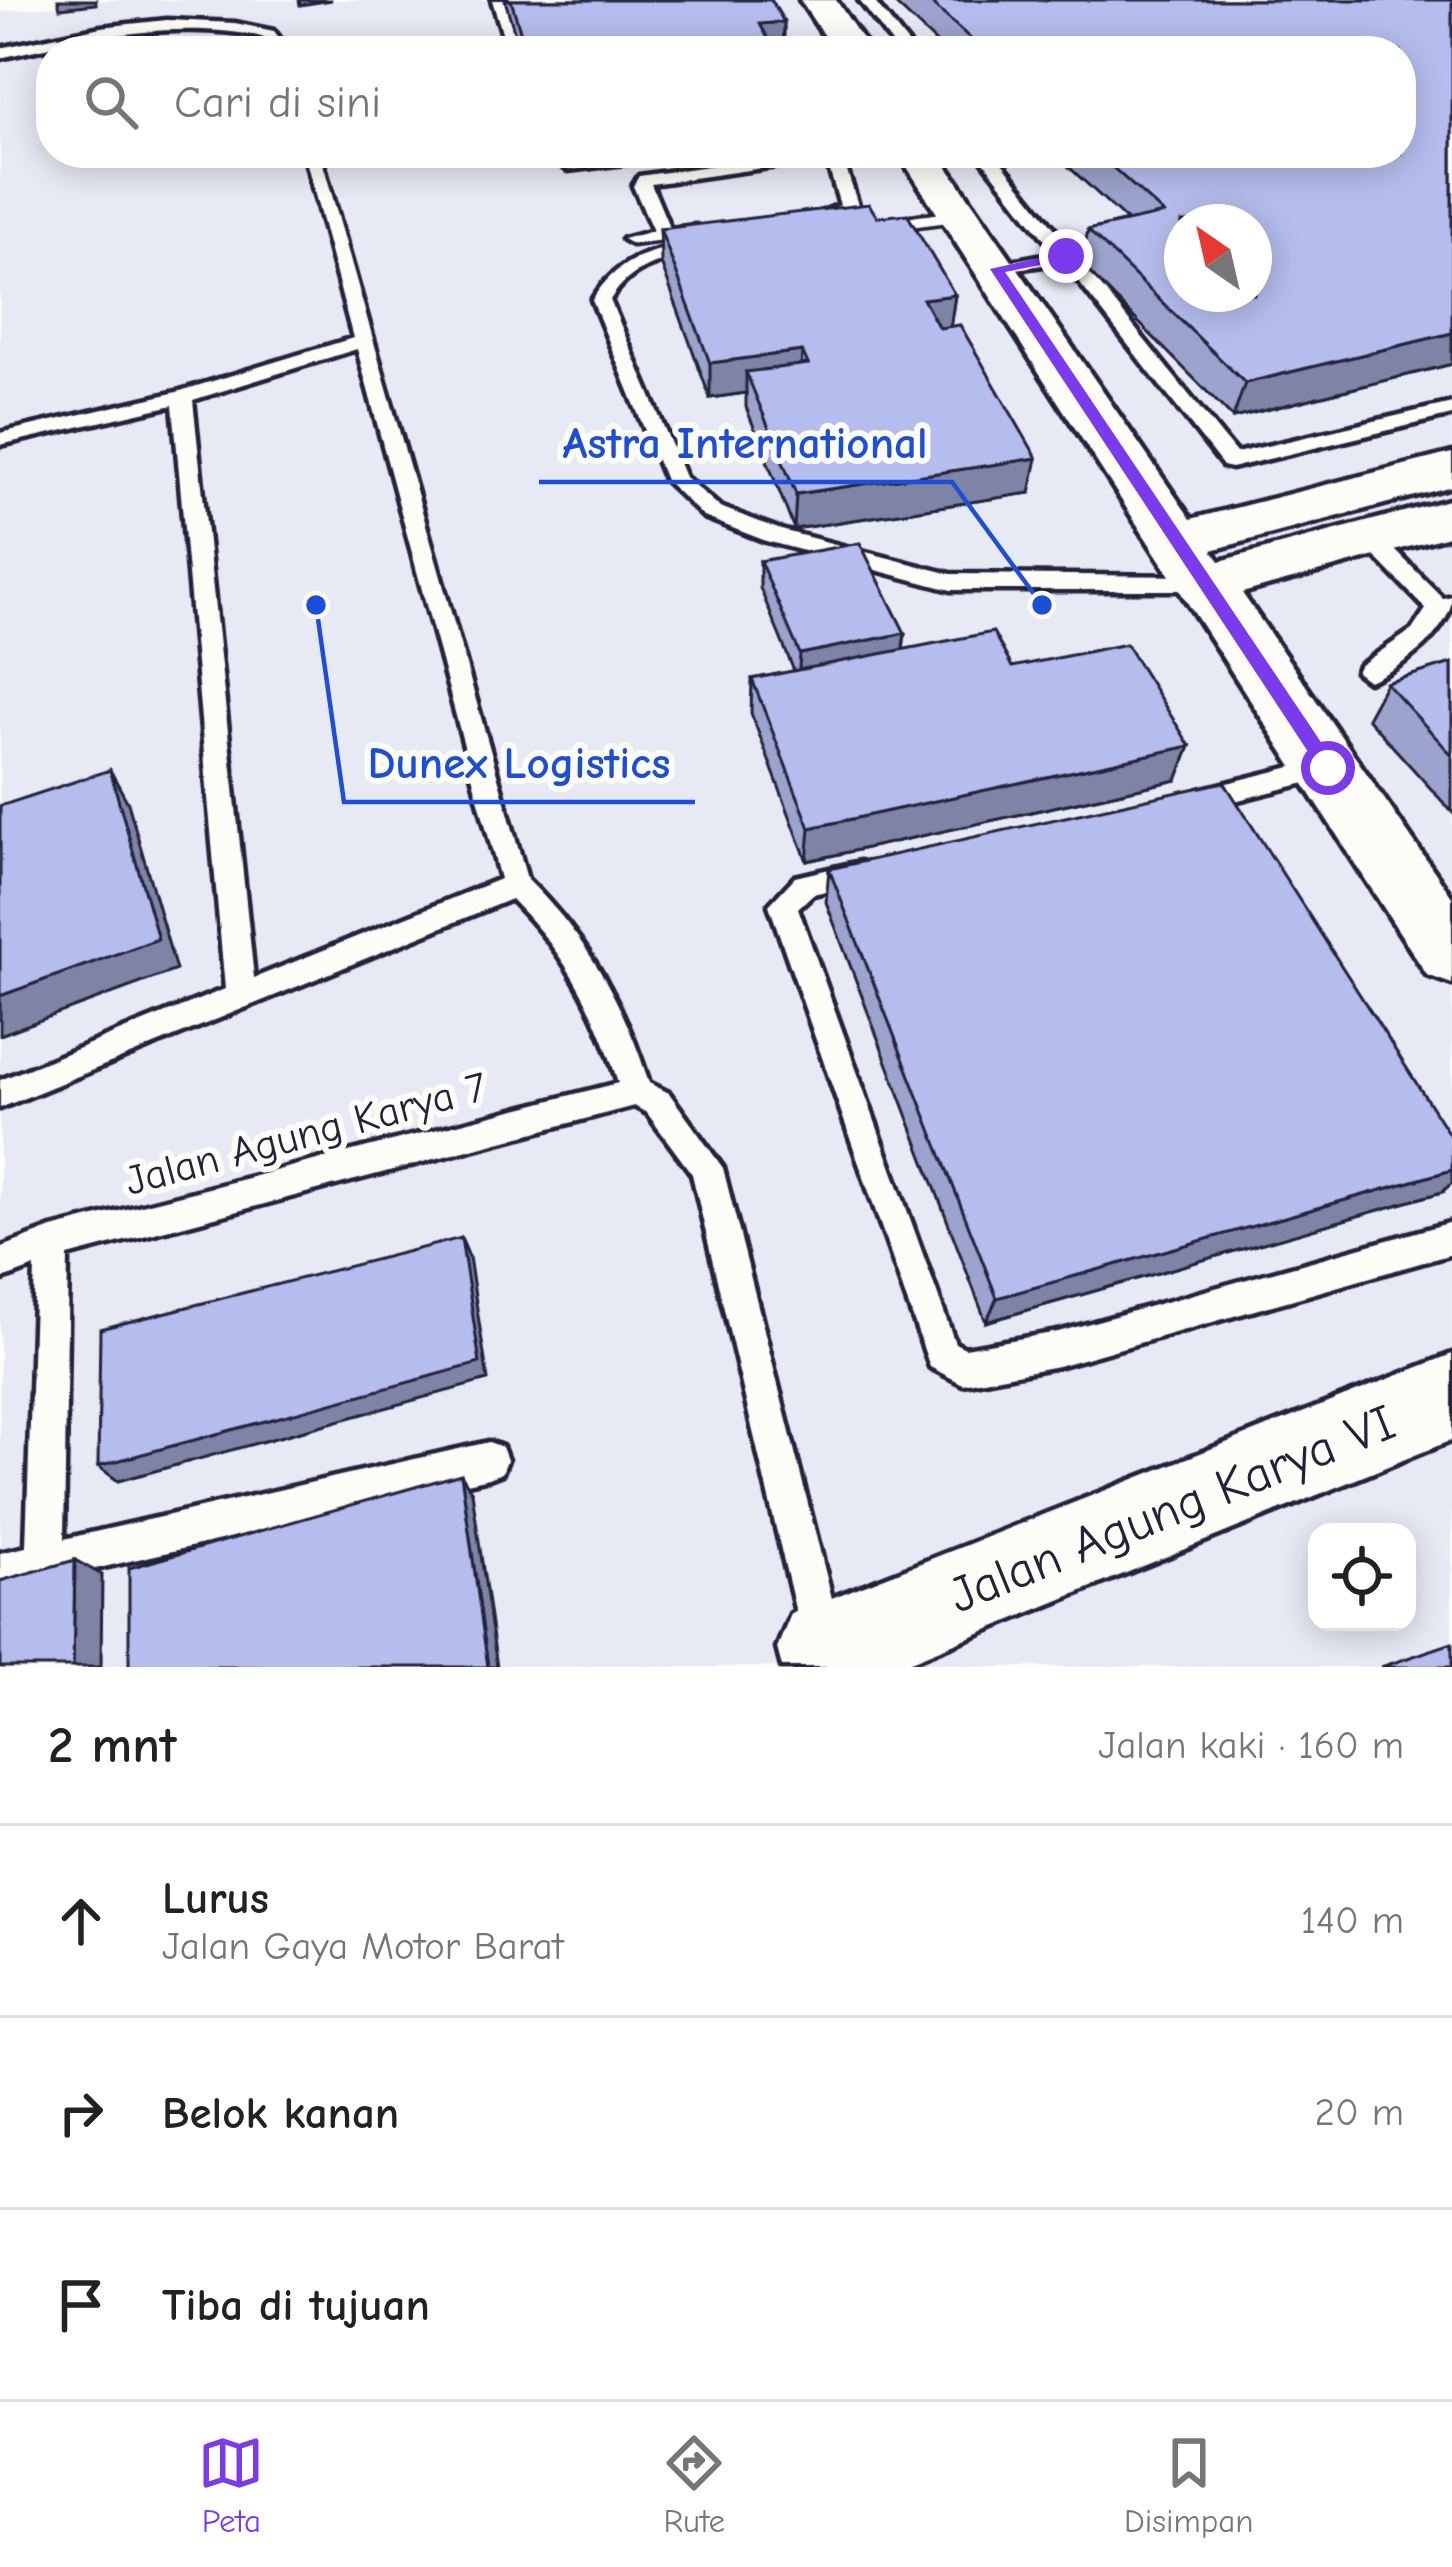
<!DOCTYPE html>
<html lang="id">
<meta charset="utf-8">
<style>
:root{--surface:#fff;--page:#f2f2f2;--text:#222;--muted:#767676;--line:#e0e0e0;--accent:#7c3aed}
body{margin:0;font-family:"Comic Neue",sans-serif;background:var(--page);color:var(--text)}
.controls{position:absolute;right:36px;bottom:36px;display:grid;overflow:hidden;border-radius:24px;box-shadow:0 6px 30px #0003}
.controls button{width:108px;height:108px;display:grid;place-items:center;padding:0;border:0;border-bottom:3px solid var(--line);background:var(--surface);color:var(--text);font:60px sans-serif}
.compass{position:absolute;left:1164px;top:204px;width:108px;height:108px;border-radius:50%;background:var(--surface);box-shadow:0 6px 30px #0003;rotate:326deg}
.stop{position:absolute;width:36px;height:36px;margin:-27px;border:9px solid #7c3aed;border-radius:50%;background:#fff}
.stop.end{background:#7c3aed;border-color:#fff;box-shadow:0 3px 12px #0008}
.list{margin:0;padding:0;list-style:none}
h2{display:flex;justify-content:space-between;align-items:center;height:156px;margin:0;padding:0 48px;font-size:51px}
h2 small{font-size:39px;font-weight:400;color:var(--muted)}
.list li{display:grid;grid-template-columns:78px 1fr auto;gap:36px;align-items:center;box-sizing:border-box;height:192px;padding:0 48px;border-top:3px solid var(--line)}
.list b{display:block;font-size:45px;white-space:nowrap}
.list p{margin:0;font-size:39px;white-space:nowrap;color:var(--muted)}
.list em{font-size:39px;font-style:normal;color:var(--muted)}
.icon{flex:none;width:66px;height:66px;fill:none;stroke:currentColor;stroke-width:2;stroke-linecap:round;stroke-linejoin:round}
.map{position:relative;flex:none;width:1452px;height:1667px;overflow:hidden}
.search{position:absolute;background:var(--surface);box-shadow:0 6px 30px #0003;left:36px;right:36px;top:36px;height:132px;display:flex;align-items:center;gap:30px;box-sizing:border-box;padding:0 42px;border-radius:48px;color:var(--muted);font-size:45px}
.sheet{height:732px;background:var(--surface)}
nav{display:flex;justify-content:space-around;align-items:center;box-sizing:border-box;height:168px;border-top:3px solid var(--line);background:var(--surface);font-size:33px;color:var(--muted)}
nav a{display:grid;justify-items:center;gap:6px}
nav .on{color:var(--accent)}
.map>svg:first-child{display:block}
.built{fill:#e7e9f4;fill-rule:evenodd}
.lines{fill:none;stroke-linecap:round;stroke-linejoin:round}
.lane-casing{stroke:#22223b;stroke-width:9}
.secondary-casing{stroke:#22223b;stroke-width:9}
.lane{fill:#fdfcf7;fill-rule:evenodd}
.secondary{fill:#fdfcf7;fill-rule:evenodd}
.wall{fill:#9ca3cd;stroke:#22223b;stroke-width:3;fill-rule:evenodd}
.shaded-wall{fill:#7f84a7;stroke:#22223b;stroke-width:3}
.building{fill:#b5bdee;stroke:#22223b;stroke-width:3;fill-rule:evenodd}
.route{fill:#7c3aed}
.labels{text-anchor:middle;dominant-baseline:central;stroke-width:12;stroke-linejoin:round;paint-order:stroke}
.street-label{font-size:42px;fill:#22223b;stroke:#fdfcf7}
.near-street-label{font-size:51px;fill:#22223b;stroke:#fdfcf7}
.leader{fill:none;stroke:#1d4ed8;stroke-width:4.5}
.callout-dot{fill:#1d4ed8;stroke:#fdfcf7;stroke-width:4.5}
.callout-label{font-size:45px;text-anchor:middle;font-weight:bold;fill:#1d4ed8;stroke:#fdfcf7;stroke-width:12;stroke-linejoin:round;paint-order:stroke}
</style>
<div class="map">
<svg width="1452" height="1667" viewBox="0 0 1452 1667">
<rect width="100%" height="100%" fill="#fdfcf7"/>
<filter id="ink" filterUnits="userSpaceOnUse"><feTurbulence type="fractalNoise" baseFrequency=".00833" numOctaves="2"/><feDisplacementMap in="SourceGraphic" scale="24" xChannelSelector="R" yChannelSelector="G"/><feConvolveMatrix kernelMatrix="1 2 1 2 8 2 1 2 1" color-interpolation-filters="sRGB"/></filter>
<g filter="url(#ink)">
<path class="built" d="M 106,0 L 1452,0 L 1452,1667 L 0,1667 L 0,12 ZM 51,51 L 1401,51 L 1401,153 L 51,153 ZM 1182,222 L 1254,222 L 1254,294 L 1182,294 ZM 1317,1532 L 1407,1532 L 1407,1622 L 1317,1622 Z"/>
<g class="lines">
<defs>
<path id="lane" d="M 492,0 L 506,0 L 524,51 L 508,51 Z
M 859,0 L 873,0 L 914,51 L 898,51 Z
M 167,20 L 235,23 L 274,31 L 289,51 L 273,51 L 264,37 C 174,19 89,38 0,58 L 0,48 L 101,27 Z
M 304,153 L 320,153 L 527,879 C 588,939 623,1002 649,1083 L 669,1093 L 723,1168 L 842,1638 L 836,1652 L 822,1658 L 808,1652 L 802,1638 L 692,1174 L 647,1113 L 634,1106 L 68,1256 L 64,1539 L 489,1442 L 502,1447 L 507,1460 L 502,1473 L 489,1478 L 0,1591 L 0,1553 L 26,1547 L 35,1267 L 0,1280 L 0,1248 L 52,1228 L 618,1083 C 596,1009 565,953 511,899 L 0,1108 L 0,1080 L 225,989 L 173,405 L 0,445 L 0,433 L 177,392 L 353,338 ZM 357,349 L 500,879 L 254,978 L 193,400 Z
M 542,153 L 561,153 L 571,160 L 673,153 L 665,158 L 568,170 Z
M 798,153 L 841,153 L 859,208 L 856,212 L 817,223 L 808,218 L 840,205 L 826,159 L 651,184 L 670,229 L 696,226 L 705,231 L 696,236 L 632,244 L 623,239 L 653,231 L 633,186 L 639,176 Z
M 977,153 L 994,153 L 1072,250 L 1084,250 L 1087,254 L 1079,259 L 1236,453 L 1452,403 L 1452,415 L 1231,468 L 1223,466 L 1063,262 L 990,273 L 990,265 L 1055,253 Z
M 958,211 L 967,216 L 964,220 L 879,231 L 870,226 L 879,221 Z
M 692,244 L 698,245 L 698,253 C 661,261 632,265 610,300 L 685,477 L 720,507 L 781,530 L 951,574 L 1206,576 L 1214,578 L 1218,584 L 1214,590 L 951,590 L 766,541 L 704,517 L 665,480 L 592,300 C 617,260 647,250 692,244 Z
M 1371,532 L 1379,534 L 1443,598 L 1452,596 C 1452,630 1401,670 1368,681 L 1356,672 L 1359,666 L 1412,630 L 1426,609 L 1363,544 L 1363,534 Z
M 1328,758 L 1337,761 L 1341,768 L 1337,775 L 1199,810 L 1186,800 L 1199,790 Z
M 860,862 L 870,865 L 874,873 L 870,881 L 813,894 L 798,908 L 955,1343 L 965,1348 L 1058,1332 L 1452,1222 L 1452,1254 L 1058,1366 L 963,1384 L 930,1367 L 769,905 L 795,877 Z"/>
<path id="secondary" d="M 800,0 L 836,0 L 870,51 L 834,51 Z
M 898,153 L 938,153 L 1191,519 L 1452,453 L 1452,486 L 1212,550 L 1220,561 L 1452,499 L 1452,535 L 1242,593 L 1452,897 L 1452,984 L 1427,975 Z
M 1452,1354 L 1452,1440 L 896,1667 L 782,1667 L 777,1648 L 791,1614 Z"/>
</defs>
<use href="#lane" class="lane-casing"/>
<use href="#secondary" class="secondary-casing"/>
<use href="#lane" class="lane"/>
<use href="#secondary" class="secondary"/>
</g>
<path class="wall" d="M 505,0 L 771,0 L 784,22 L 784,42 L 801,51 L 520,51 Z
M 891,0 L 1452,0 L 1452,364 L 1233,418 L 1081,264 L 1088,230 L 1127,221 L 1054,153 L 1401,153 L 1401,51 L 945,51 ZM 1182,222 L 1254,222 L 1254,294 L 1182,294 Z
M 877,217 L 955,295 L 950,326 L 1030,493 L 794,529 L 746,407 L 746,393 L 710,398 L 661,263 L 660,229 Z
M 760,561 L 905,633 L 903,650 L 1012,667 L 1190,746 L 1177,780 L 807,861 L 751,713 L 752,679 L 794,671 L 760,588 Z
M 1452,663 L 1452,812 L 1367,718 L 1386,683 Z
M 829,869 L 1442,1192 L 986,1322 L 826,902 Z"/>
<path class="shaded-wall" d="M 58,0 L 96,0 L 96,4 L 60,8 Z
M 299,0 L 332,0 L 300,5 Z
M 784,22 L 783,51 L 760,51 L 760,24 Z
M 955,295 L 950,329 L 919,333 L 923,299 Z
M 1452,333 L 1452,364 L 1233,418 L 1245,383 Z
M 802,351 L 800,386 L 746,372 L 746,393 L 710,398 L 710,363 Z
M 1037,458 L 1030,493 L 794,529 L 796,494 Z
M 905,633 L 901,660 L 798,681 L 800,654 Z
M 1190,746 L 1177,780 L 807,861 L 810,828 Z
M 110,770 L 128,803 L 176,970 L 0,1035 L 0,996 Z
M 1452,1170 L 1452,1183 L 1442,1192 L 986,1322 L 997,1298 Z
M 461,1238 L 469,1257 L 488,1380 L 118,1481 L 98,1466 Z
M 461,1474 L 472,1492 L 497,1667 L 488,1667 Z
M 75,1560 L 102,1575 L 101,1667 L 73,1667 Z"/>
<path class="building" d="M 511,0 L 771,0 L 784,22 L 760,24 L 771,44 L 796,41 L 801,51 L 526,51 Z
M 928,0 L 1452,0 L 1452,333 L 1245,383 L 1088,230 L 1164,214 L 1097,153 L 1401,153 L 1401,51 L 984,51 ZM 1182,222 L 1254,222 L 1254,294 L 1182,294 Z
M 869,204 L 877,217 L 907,214 L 955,295 L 923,299 L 939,328 L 960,325 L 1037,458 L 796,494 L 746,372 L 808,364 L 802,351 L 710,363 L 660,229 Z
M 860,543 L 905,633 L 800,654 L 760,561 Z
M 993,632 L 1012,667 L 1126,644 L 1190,746 L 810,828 L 752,679 Z
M 1452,663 L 1452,755 L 1386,683 Z
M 110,770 L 158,939 L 0,996 L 0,806 Z
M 1224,782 L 1452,1139 L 1452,1170 L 997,1298 L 829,869 Z
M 461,1238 L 480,1363 L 98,1466 L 100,1329 Z
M 461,1474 L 488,1667 L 129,1667 L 129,1568 Z
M 75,1560 L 73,1667 L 0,1667 L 0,1581 Z
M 1452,1643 L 1452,1667 L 1381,1667 Z"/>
</g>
<path class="route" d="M 1066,252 L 1071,259 L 1005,272 L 1335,763 L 1335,773 L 1322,773 L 990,269 Z"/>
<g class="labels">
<g class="street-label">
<text transform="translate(306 1134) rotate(-15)">Jalan Agung Karya 7</text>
</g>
<g class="near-street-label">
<text transform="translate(1172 1509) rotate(-22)">Jalan Agung Karya VI</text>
</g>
</g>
<path class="leader" d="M1042 605L952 482H539M316 605L344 802H695"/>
<g class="callout-dot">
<circle cx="1042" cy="605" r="12"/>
<circle cx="316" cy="605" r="12"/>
</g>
<g class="callout-label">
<text x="745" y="458">Astra International</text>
<text x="519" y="778">Dunex Logistics</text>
</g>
</svg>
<div class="controls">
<button><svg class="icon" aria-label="locate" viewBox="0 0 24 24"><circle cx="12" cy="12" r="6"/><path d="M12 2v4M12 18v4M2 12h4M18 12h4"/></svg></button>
</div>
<svg class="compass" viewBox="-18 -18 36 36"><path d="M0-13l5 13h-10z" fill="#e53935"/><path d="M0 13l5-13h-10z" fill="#767676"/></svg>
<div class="stop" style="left:1328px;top:768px"></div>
<div class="stop end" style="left:1066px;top:256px"></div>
<div class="search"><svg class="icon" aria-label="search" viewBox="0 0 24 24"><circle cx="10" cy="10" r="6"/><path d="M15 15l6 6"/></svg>Cari di sini</div>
</div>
<section class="sheet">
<h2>2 mnt<small>Jalan kaki · 160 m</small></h2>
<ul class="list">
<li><svg class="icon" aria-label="ahead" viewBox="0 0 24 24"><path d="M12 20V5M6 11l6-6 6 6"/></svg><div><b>Lurus</b><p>Jalan Gaya Motor Barat</p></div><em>140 m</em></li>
<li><svg class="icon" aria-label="right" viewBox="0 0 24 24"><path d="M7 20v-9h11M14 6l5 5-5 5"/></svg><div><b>Belok kanan</b></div><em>20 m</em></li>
<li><svg class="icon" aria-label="arrive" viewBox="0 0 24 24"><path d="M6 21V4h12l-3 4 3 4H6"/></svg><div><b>Tiba di tujuan</b></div></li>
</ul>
</section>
<nav>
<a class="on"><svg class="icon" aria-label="map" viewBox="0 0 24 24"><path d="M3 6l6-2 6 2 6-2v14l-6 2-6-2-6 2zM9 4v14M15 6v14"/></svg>Peta</a>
<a><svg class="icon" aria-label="directions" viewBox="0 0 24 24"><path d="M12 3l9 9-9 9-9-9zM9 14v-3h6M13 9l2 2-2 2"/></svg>Rute</a>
<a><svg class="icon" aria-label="saved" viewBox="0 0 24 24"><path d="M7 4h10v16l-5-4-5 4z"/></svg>Disimpan</a>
</nav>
